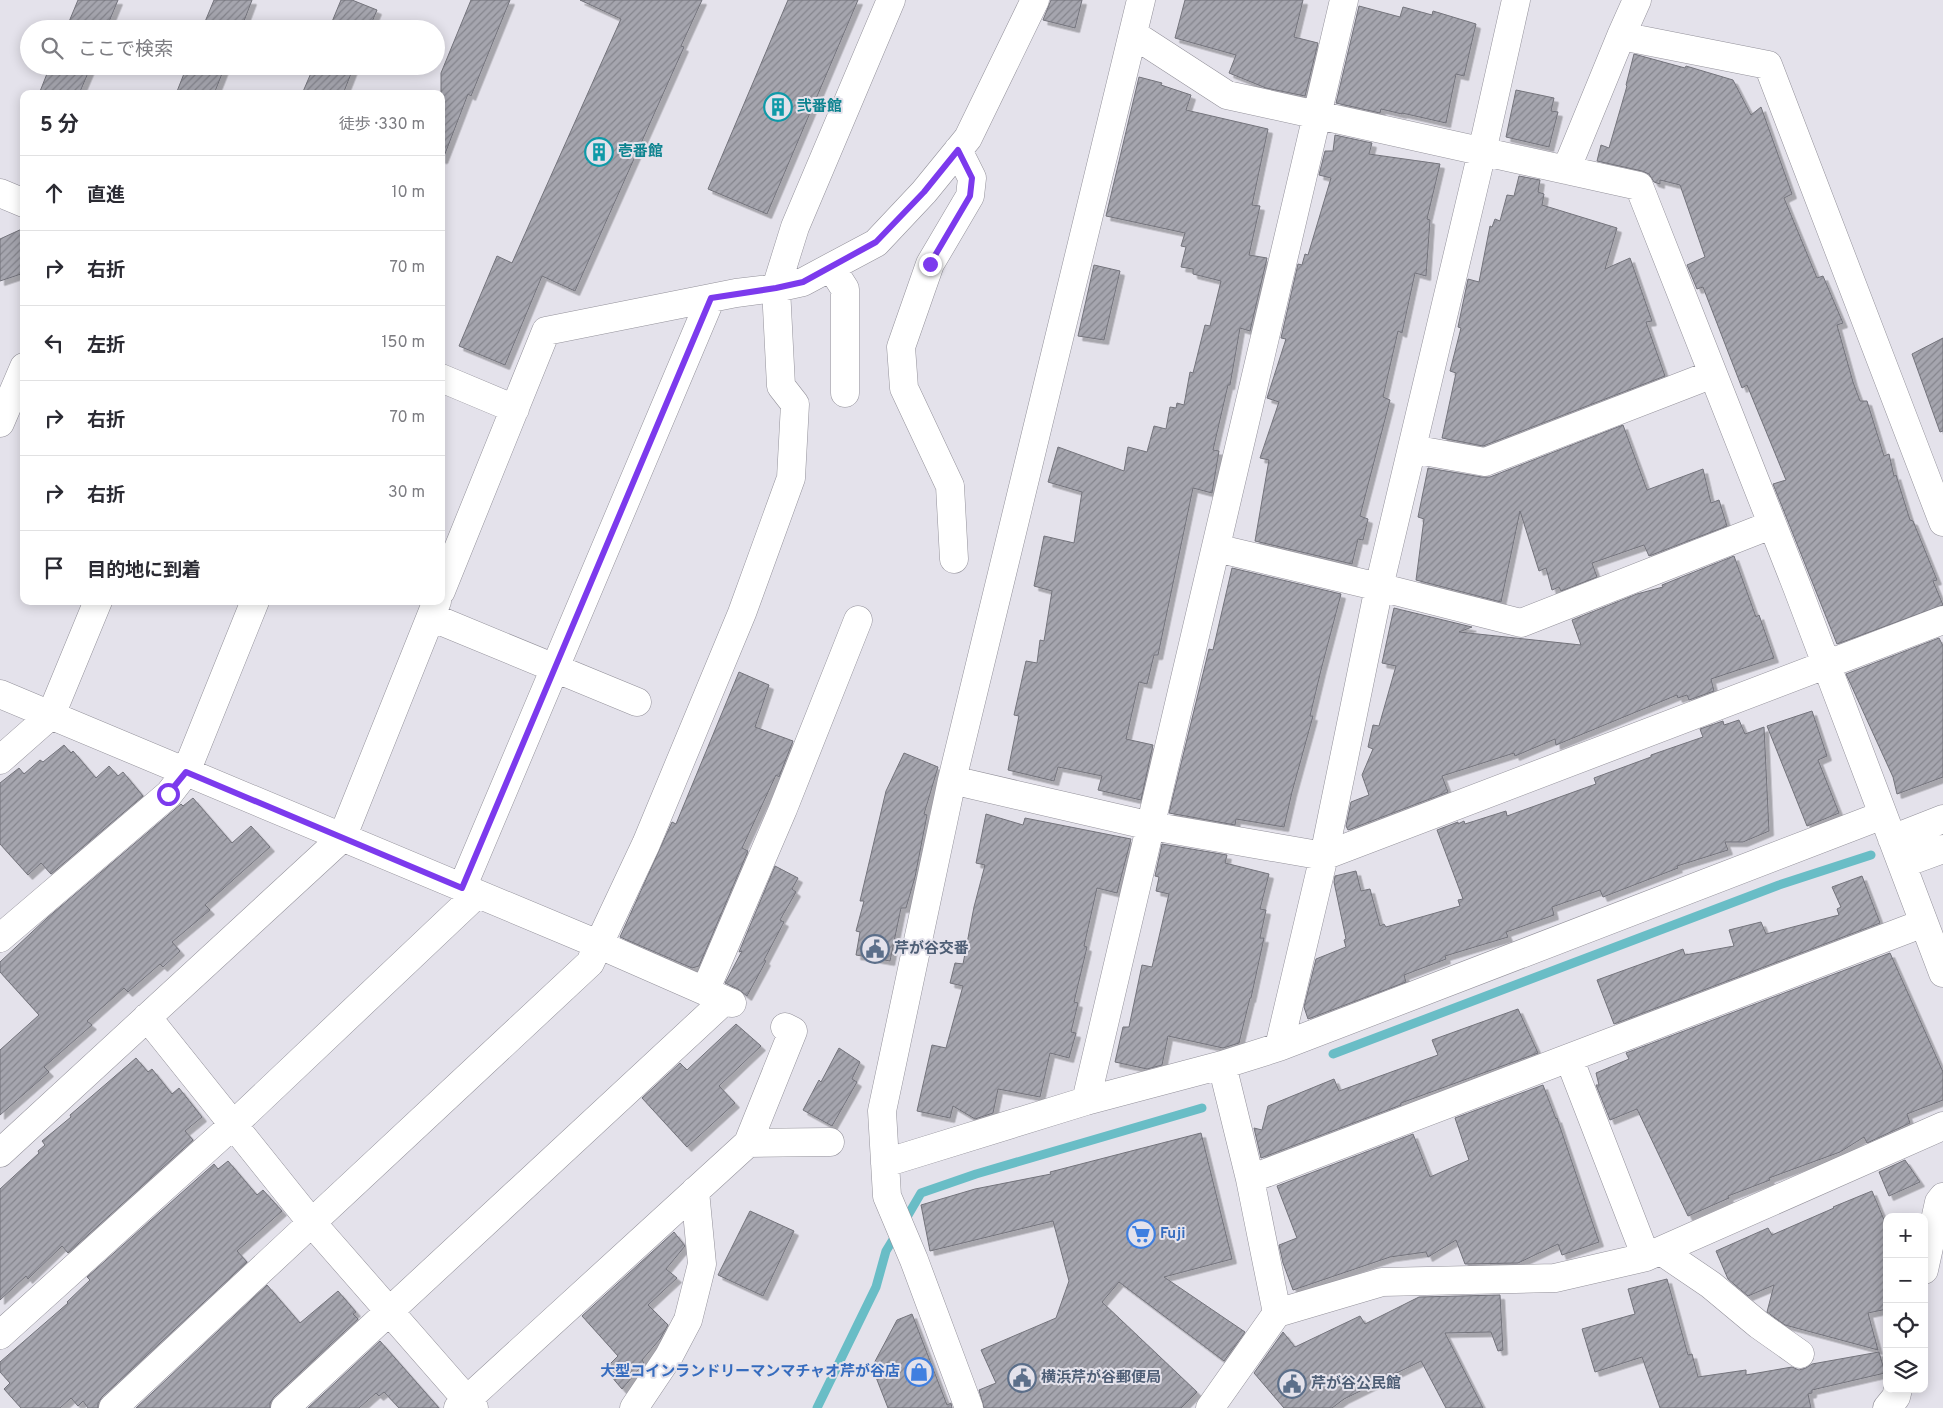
<!DOCTYPE html>
<html lang="ja">
<meta charset="utf-8">
<style>
:root{--surface:#fff;--page:#f7f7f7;--text:#2b2b33;--muted:#7c7c81;--line:#e1e1e2}
body{margin:0;font-family:Overpass,"Noto Sans JP",sans-serif;background:var(--page);color:var(--text)}
.controls{position:absolute;right:15px;bottom:15px;display:grid;overflow:hidden;border-radius:10px;box-shadow:0 2px 12px #0003}
.controls button{width:45px;height:45px;display:grid;place-items:center;padding:0;border:0;border-bottom:1px solid var(--line);background:var(--surface);color:var(--text);font:25px sans-serif}
.stop{position:absolute;width:15px;height:15px;margin:-11px;border:4px solid #7c3aed;border-radius:50%;background:#fff}
.stop.end{background:#7c3aed;border-color:#fff;box-shadow:0 1px 5px #0008}
.list{margin:0;padding:0;list-style:none}
h2{display:flex;justify-content:space-between;align-items:center;height:65px;margin:0;padding:0 20px;font-size:21px}
h2 small{font-size:16px;font-weight:400;color:var(--muted)}
.list li{display:grid;grid-template-columns:32px 1fr auto;gap:15px;align-items:center;box-sizing:border-box;height:75px;padding:0 20px;border-top:1px solid var(--line)}
.list b{display:block;font-size:19px;white-space:nowrap}
.list em{font-size:16px;font-style:normal;color:var(--muted)}
.icon{flex:none;width:28px;height:28px;fill:none;stroke:currentColor;stroke-width:2;stroke-linecap:round;stroke-linejoin:round}
.map{position:relative;flex:none;width:1943px;height:1408px;overflow:hidden}
.search{position:absolute;background:var(--surface);box-shadow:0 2px 12px #0003;left:20px;top:20px;width:425px;height:55px;display:flex;align-items:center;gap:12px;box-sizing:border-box;padding:0 18px;border-radius:28px;color:var(--muted);font-size:19px}
.panel{position:absolute;background:var(--surface);box-shadow:0 2px 12px #0003;left:20px;top:90px;width:425px;height:515px;border-radius:10px}
.map>svg:first-child{display:block}
.lines{fill:none;stroke-linecap:round;stroke-linejoin:round}
.stream{stroke:#69bdc6;stroke-width:9}
.building{fill:url(#building-hatch);stroke:#73737b;filter:url(#shadow)}
.minor-casing{stroke:#93919a;stroke-width:29}
.minor{stroke:#fff;stroke-width:28}
.route{stroke:#7c3aed;stroke-width:6}
.labels{text-anchor:middle;dominant-baseline:central;stroke-width:4;stroke-linejoin:round;paint-order:stroke}
.culture-label{font-size:15px;font-weight:bold;fill:#0d838f;stroke:#e4e2eb;text-anchor:start}
.service-label{font-size:15px;font-weight:bold;fill:#4e5e75;stroke:#e4e2eb;text-anchor:start}
.shop-label{font-size:15px;font-weight:bold;fill:#366cbe;stroke:#e4e2eb;text-anchor:start}
</style>
<div class="map">
<svg width="1943" height="1408" viewBox="0 0 1943 1408">
<defs>
<pattern id="building-hatch" width="6" height="6" patternUnits="userSpaceOnUse" patternTransform="scale(1.25)"><rect width="6" height="6" fill="#a5a5ae"/><path d="M-1 1l2-2M0 6l6-6M5 7l2-2" fill="none" stroke="#85858d"/></pattern>
<filter id="shadow"><feDropShadow dx="4.5" dy="4.5" stdDeviation="0" flood-color="#0004"/></filter>
</defs>
<rect width="100%" height="100%" fill="#e4e2eb"/>
<g class="lines">
<path class="stream" d="M 1333,1054 L 1779,885 L 1871,855
M 904,1222 L 921,1193 L 976,1174 L 1202,1108
M 817,1408 L 876,1287 L 886,1251 L 897,1233"/>
</g>
<path class="building" d="M 78,0 L 118,0 L 106,29 L 66,29 Z
M 214,0 L 252,0 L 241,29 L 202,29 Z
M 341,0 L 352,0 L 377,10 L 369,29 L 329,29 Z
M 471,0 L 510,0 L 471,96 L 468,94 L 443,159 L 441,159 L 441,73 Z
M 580,0 L 702,0 L 681,46 L 684,47 L 575,291 L 542,276 L 505,365 L 459,346 L 497,256 L 512,263 L 621,19 Z
M 788,0 L 858,0 L 767,214 L 708,189 Z
M 1051,0 L 1082,0 L 1075,28 L 1043,20 Z
M 1185,0 L 1303,0 L 1294,37 L 1318,43 L 1305,96 L 1266,88 L 1229,73 L 1236,55 L 1175,38 Z
M 1359,6 L 1400,17 L 1403,7 L 1432,15 L 1433,11 L 1476,24 L 1464,76 L 1456,74 L 1446,123 L 1402,113 L 1402,114 L 1381,109 L 1380,113 L 1336,103 Z
M 1634,54 L 1685,68 L 1686,66 L 1733,80 L 1751,115 L 1761,107 L 1792,194 L 1784,198 L 1817,278 L 1823,276 L 1843,323 L 1837,325 L 1853,382 L 1860,401 L 1867,401 L 1884,456 L 1889,454 L 1894,476 L 1896,475 L 1910,520 L 1913,521 L 1937,580 L 1933,581 L 1943,605 L 1837,644 L 1773,484 L 1786,480 L 1747,385 L 1742,388 L 1703,287 L 1697,289 L 1687,265 L 1705,257 L 1680,185 L 1660,180 L 1660,184 L 1654,182 L 1649,174 L 1642,171 L 1597,161 L 1601,145 L 1609,148 L 1627,86 L 1626,85 Z
M 50,66 L 91,66 L 79,94 L 39,94 Z
M 187,66 L 225,66 L 214,94 L 176,94 Z
M 314,66 L 354,66 L 343,94 L 302,94 Z
M 1139,77 L 1162,83 L 1161,85 L 1191,95 L 1186,110 L 1268,129 L 1252,205 L 1260,206 L 1249,255 L 1267,258 L 1250,331 L 1240,328 L 1230,385 L 1228,385 L 1213,450 L 1219,451 L 1212,493 L 1193,488 L 1158,655 L 1154,655 L 1147,684 L 1139,682 L 1126,739 L 1153,745 L 1141,800 L 1098,790 L 1102,776 L 1058,767 L 1054,781 L 1008,770 L 1019,716 L 1014,715 L 1026,661 L 1037,663 L 1040,640 L 1044,641 L 1052,591 L 1034,586 L 1044,536 L 1074,543 L 1082,492 L 1048,482 L 1058,447 L 1124,471 L 1128,447 L 1147,452 L 1154,426 L 1166,429 L 1170,407 L 1176,408 L 1177,403 L 1184,405 L 1190,372 L 1193,373 L 1205,325 L 1210,326 L 1221,281 L 1193,274 L 1193,269 L 1181,267 L 1186,247 L 1181,246 L 1185,233 L 1106,216 Z
M 1516,90 L 1554,98 L 1551,111 L 1558,112 L 1549,147 L 1506,137 Z
M 1335,135 L 1372,143 L 1369,154 L 1440,164 L 1427,219 L 1430,220 L 1426,276 L 1415,273 L 1402,333 L 1398,331 L 1383,397 L 1390,400 L 1360,516 L 1368,519 L 1363,540 L 1358,539 L 1352,564 L 1255,541 L 1269,460 L 1260,458 L 1279,402 L 1267,398 L 1286,339 L 1281,338 L 1298,264 L 1302,265 L 1305,254 L 1308,255 L 1331,178 L 1319,175 L 1325,151 L 1333,151 Z
M 1519,176 L 1540,180 L 1538,192 L 1544,194 L 1542,205 L 1617,228 L 1605,269 L 1630,258 L 1652,321 L 1646,322 L 1665,376 L 1483,446 L 1442,438 L 1456,373 L 1450,371 L 1461,328 L 1458,327 L 1468,279 L 1479,282 L 1490,226 L 1492,227 L 1495,219 L 1500,221 L 1507,195 L 1514,196 Z
M 24,228 L 24,273 L 0,281 L 0,239 Z
M 1094,265 L 1120,271 L 1104,340 L 1078,336 Z
M 1943,338 L 1943,431 L 1940,432 L 1912,354 Z
M 1623,425 L 1647,490 L 1703,469 L 1711,503 L 1719,500 L 1727,526 L 1649,556 L 1644,545 L 1592,563 L 1597,577 L 1561,591 L 1559,587 L 1552,590 L 1546,568 L 1539,571 L 1520,511 L 1501,602 L 1416,580 L 1424,519 L 1418,517 L 1428,468 L 1482,477 L 1490,477 Z
M 1734,556 L 1756,617 L 1759,615 L 1774,658 L 1711,679 L 1714,691 L 1689,700 L 1687,695 L 1678,698 L 1677,695 L 1556,745 L 1555,739 L 1515,756 L 1514,753 L 1442,776 L 1448,792 L 1348,830 L 1346,826 L 1351,802 L 1369,795 L 1362,775 L 1373,749 L 1368,747 L 1373,725 L 1379,726 L 1396,666 L 1382,663 L 1394,608 L 1472,627 L 1459,632 L 1581,645 L 1572,620 L 1637,594 L 1663,587 L 1662,585 Z
M 1232,568 L 1341,594 L 1321,670 L 1310,716 L 1313,716 L 1292,792 L 1284,827 L 1236,819 L 1235,825 L 1169,813 L 1209,649 L 1213,650 Z
M 1939,638 L 1943,646 L 1943,777 L 1897,794 L 1893,777 L 1846,674 Z
M 739,672 L 769,685 L 755,727 L 793,741 L 779,777 L 776,775 L 742,848 L 748,851 L 699,966 L 692,968 L 620,937 L 672,822 L 676,824 Z
M 1812,711 L 1827,756 L 1818,760 L 1839,813 L 1807,826 L 1767,726 Z
M 1739,720 L 1745,734 L 1764,727 L 1769,831 L 1743,842 L 1725,842 L 1728,850 L 1677,866 L 1678,868 L 1603,897 L 1600,890 L 1552,907 L 1554,915 L 1506,932 L 1508,937 L 1445,956 L 1446,959 L 1404,975 L 1406,982 L 1308,1019 L 1304,1007 L 1316,959 L 1346,947 L 1344,940 L 1346,939 L 1334,882 L 1335,876 L 1356,871 L 1361,891 L 1370,889 L 1380,926 L 1384,924 L 1386,927 L 1460,906 L 1458,900 L 1463,899 L 1437,830 L 1458,822 L 1458,824 L 1464,821 L 1465,824 L 1506,811 L 1507,816 L 1596,784 L 1594,778 L 1651,757 L 1651,755 L 1703,737 L 1700,729 L 1723,721 L 1724,725 Z
M 64,745 L 71,753 L 73,751 L 96,778 L 109,766 L 118,776 L 123,772 L 143,796 L 51,874 L 41,863 L 28,875 L 0,844 L 0,783 L 19,768 L 24,774 L 40,760 L 43,762 Z
M 904,753 L 938,767 L 924,814 L 927,815 L 915,877 L 906,908 L 901,908 L 890,961 L 856,955 L 860,932 L 856,931 L 864,901 L 860,901 L 886,791 Z
M 193,798 L 232,843 L 251,826 L 270,847 L 205,905 L 210,910 L 172,942 L 180,951 L 163,967 L 160,964 L 128,992 L 124,988 L 87,1021 L 92,1025 L 44,1067 L 49,1072 L 0,1115 L 0,1050 L 39,1015 L 0,972 L 0,962 L 47,918 L 181,804 L 183,806 Z
M 986,814 L 1023,825 L 1025,818 L 1131,839 L 1117,893 L 1097,888 L 1084,946 L 1087,947 L 1074,1002 L 1078,1003 L 1071,1032 L 1076,1033 L 1069,1058 L 1050,1053 L 1040,1097 L 998,1089 L 993,1113 L 975,1119 L 953,1106 L 950,1118 L 917,1111 L 932,1045 L 946,1048 L 963,986 L 950,983 L 955,963 L 963,964 L 974,907 L 985,865 L 976,863 Z
M 1162,844 L 1227,855 L 1225,863 L 1269,874 L 1260,909 L 1266,910 L 1260,938 L 1264,938 L 1251,998 L 1250,998 L 1239,1043 L 1223,1048 L 1168,1036 L 1162,1065 L 1147,1069 L 1115,1062 L 1123,1027 L 1129,1027 L 1142,965 L 1152,967 L 1169,894 L 1156,891 L 1159,877 L 1155,876 Z
M 775,866 L 798,878 L 792,889 L 796,892 L 780,920 L 784,922 L 764,960 L 766,961 L 747,996 L 738,989 L 725,983 L 742,951 L 739,952 Z
M 1862,876 L 1880,923 L 1614,1024 L 1597,980 L 1683,949 L 1685,955 L 1734,946 L 1729,930 L 1761,922 L 1766,934 L 1839,915 L 1837,909 L 1841,907 L 1832,887 Z
M 1890,953 L 1943,1072 L 1943,1100 L 1907,1114 L 1910,1123 L 1867,1143 L 1864,1137 L 1840,1152 L 1769,1178 L 1770,1180 L 1728,1196 L 1729,1198 L 1688,1216 L 1637,1109 L 1610,1120 L 1596,1085 L 1599,1085 L 1596,1073 L 1629,1059 L 1626,1053 Z
M 1518,1009 L 1538,1053 L 1401,1103 L 1401,1105 L 1261,1158 L 1254,1128 L 1262,1130 L 1268,1106 L 1334,1079 L 1339,1091 L 1438,1055 L 1432,1040 Z
M 736,1024 L 761,1046 L 719,1086 L 735,1103 L 687,1147 L 642,1098 L 680,1063 L 687,1070 Z
M 839,1048 L 860,1062 L 852,1079 L 857,1082 L 832,1126 L 803,1110 L 819,1080 L 821,1082 Z
M 136,1058 L 148,1072 L 152,1069 L 172,1094 L 179,1088 L 202,1117 L 185,1131 L 193,1140 L 68,1253 L 62,1246 L 28,1279 L 26,1276 L 0,1300 L 0,1189 L 39,1153 L 38,1151 L 45,1145 L 42,1141 L 71,1117 L 70,1115 Z
M 1543,1085 L 1556,1119 L 1557,1118 L 1599,1242 L 1562,1255 L 1558,1244 L 1518,1263 L 1465,1264 L 1456,1240 L 1428,1257 L 1426,1252 L 1390,1257 L 1293,1290 L 1283,1263 L 1279,1245 L 1297,1238 L 1277,1186 L 1413,1134 L 1430,1177 L 1469,1160 L 1455,1118 Z
M 1201,1133 L 1232,1259 L 1164,1277 L 1245,1332 L 1224,1361 L 1119,1282 L 1102,1302 L 1197,1392 L 1181,1408 L 984,1408 L 979,1390 L 996,1383 L 981,1350 L 1056,1318 L 1069,1281 L 1053,1221 L 930,1251 L 921,1205 L 975,1189 L 1051,1174 L 1050,1172 Z
M 1905,1160 L 1920,1182 L 1889,1196 L 1879,1172 Z
M 228,1161 L 257,1195 L 263,1190 L 282,1211 L 237,1251 L 247,1262 L 102,1397 L 98,1403 L 98,1408 L 88,1408 L 83,1401 L 78,1406 L 71,1398 L 60,1408 L 21,1408 L 4,1389 L 10,1383 L 0,1372 L 0,1362 L 68,1303 L 67,1302 L 90,1280 L 87,1277 L 214,1164 L 218,1169 Z
M 1872,1191 L 1887,1227 L 1887,1309 L 1868,1313 L 1878,1350 L 1785,1325 L 1767,1312 L 1774,1285 L 1748,1296 L 1728,1279 L 1716,1251 L 1768,1228 L 1772,1235 L 1834,1208 L 1833,1207 Z
M 750,1211 L 794,1231 L 763,1296 L 718,1275 Z
M 674,1232 L 685,1246 L 666,1269 L 677,1278 L 648,1305 L 668,1325 L 660,1339 L 642,1360 L 644,1363 L 622,1389 L 605,1369 L 618,1356 L 582,1316 Z
M 1667,1279 L 1688,1355 L 1692,1354 L 1698,1377 L 1746,1370 L 1746,1375 L 1792,1367 L 1799,1370 L 1806,1368 L 1812,1364 L 1879,1352 L 1885,1373 L 1812,1390 L 1812,1393 L 1808,1394 L 1811,1408 L 1660,1408 L 1642,1357 L 1595,1372 L 1582,1329 L 1635,1314 L 1628,1289 Z
M 267,1285 L 300,1323 L 338,1291 L 356,1312 L 353,1314 L 358,1319 L 274,1397 L 270,1403 L 270,1408 L 136,1408 Z
M 1500,1295 L 1503,1350 L 1498,1351 L 1491,1332 L 1445,1333 L 1483,1408 L 1446,1408 L 1421,1361 L 1344,1399 L 1332,1408 L 1284,1408 L 1254,1373 L 1283,1332 L 1295,1347 L 1360,1316 L 1365,1324 L 1419,1297 Z
M 912,1314 L 947,1405 L 951,1403 L 952,1408 L 888,1408 L 872,1367 L 897,1320 Z
M 380,1341 L 439,1408 L 399,1408 L 384,1392 L 379,1396 L 376,1393 L 359,1408 L 308,1408 Z"/>
<g class="lines">
<defs>
<path id="minor" d="M 1133,34 L 1227,95 L 1639,186 L 1797,587 L 1943,973
M 1621,36 L 1768,65 L 1943,522
M 1566,170 L 1621,36 L 1637,0
M 0,193 L 24,203
M 831,267 L 845,289 L 845,393
M 441,378 L 515,409
M 0,423 L 24,367
M 1412,449 L 1485,462 L 1713,374
M 1216,548 L 1379,587 L 1521,623 L 1771,525
M 954,559 L 950,486 L 904,388 L 901,347 L 930,264 L 970,196 L 972,178 L 958,150
M 441,591 L 546,331 L 736,293 L 776,288 L 803,282 L 876,243 L 924,192 L 968,138 L 1035,0
M 431,617 L 637,702
M 0,694 L 600,945 L 732,1003
M 0,760 L 51,715 L 98,601
M 952,780 L 1151,826 L 1324,856 L 1943,620
M 1892,839 L 1943,819
M 1902,864 L 1943,849
M 462,888 L 711,298
M 0,938 L 169,794 L 186,772 L 255,601
M 705,991 L 783,809 L 858,620
M 147,1017 L 312,1223 L 474,1408
M 1279,1047 L 1883,815
M 1569,1058 L 1646,1257
M 1222,1065 L 1250,1179 L 1277,1313
M 1086,1101 L 1344,0
M 748,1143 L 793,1031 L 785,1027
M 0,1153 L 342,838 L 437,601
M 885,1163 L 1086,1101 L 1222,1065 L 1279,1047 L 1324,856 L 1379,587 L 1482,152 L 1516,0
M 1250,1179 L 1924,923
M 1661,1251 L 1711,1285 L 1759,1325 L 1800,1354
M 1924,1270 L 1939,1202 L 1943,1197
M 0,1335 L 233,1125 L 477,894
M 113,1408 L 590,963 L 646,844 L 742,613 L 791,478 L 795,404 L 781,386 L 776,288 L 795,227 L 891,0
M 285,1408 L 725,1000
M 458,1408 L 748,1143 L 830,1142
M 634,1408 L 669,1356 L 688,1320 L 702,1264 L 695,1191
M 969,1408 L 914,1260 L 887,1196 L 882,1111 L 952,780 L 1141,0
M 1210,1408 L 1277,1313 L 1382,1282 L 1555,1278 L 1646,1257 L 1943,1126
M 1887,1408 L 1896,1397 L 1898,1389"/>
</defs>
<use href="#minor" class="minor-casing"/>
<use href="#minor" class="minor"/>
</g>
<g class="lines">
<path class="route" d="M 168,794 L 186,772 L 462,888 L 711,298 L 776,288 L 803,282 L 876,242 L 924,192 L 958,150 L 972,178 L 970,196 L 930,264"/>
</g>
<defs>
<symbol id="building-ring" viewBox="-11 -11 22 22"><circle r="9.5" fill="#e4e2eb" stroke="#0f9aa8" stroke-width="1.5"/><path d="M-4-6H4V6H1V3H-1V6H-4ZM-2.5-4.3h1.7v1.8h-1.7ZM.8-4.3h1.7v1.8H.8ZM-2.5-1h1.7V.8h-1.7ZM.8-1h1.7V.8H.8Z" fill="#0f9aa8"/></symbol>
<symbol id="civic-ring" viewBox="-11 -11 22 22"><circle r="9.5" fill="#e4e2eb" stroke="#5c6f8a" stroke-width="1.5"/><path d="M-.6-6.5H3V-4.5H.6V-3L4-1V1h2V6H-6V1h2V-1L-.6-3ZM-1.2 2.5V6h2.4V2.5Z" fill="#5c6f8a"/></symbol>
<symbol id="supermarket-ring" viewBox="-11 -11 22 22"><circle r="9.5" fill="#e4e2eb" stroke="#3f7fe0" stroke-width="1.5"/><path d="M-6-5.5h2.5l.6 2H6L4.5 2H-2.5L-4.4-4H-6ZM-1.5 3.2a1.3 1.3 0 1 0 .1 0ZM3 3.2a1.3 1.3 0 1 0 .1 0Z" fill="#3f7fe0"/></symbol>
<symbol id="shop-ring" viewBox="-11 -11 22 22"><circle r="9.5" fill="#e4e2eb" stroke="#3f7fe0" stroke-width="1.5"/><path d="M-5-2.5h2.3a2.7 3.5 0 0 1 5.4 0H5L5.5 6h-11ZM-1.5-2.5h3a1.5 2.3 0 0 0-3 0Z" fill="#3f7fe0"/></symbol>
</defs>
<g fill-rule="evenodd">
<use href="#building-ring" x="762" y="91" width="32" height="32"/>
<use href="#building-ring" x="583" y="136" width="32" height="32"/>
<use href="#civic-ring" x="859" y="933" width="32" height="32"/>
<use href="#supermarket-ring" x="1125" y="1218" width="32" height="32"/>
<use href="#shop-ring" x="903" y="1356" width="32" height="32"/>
<use href="#civic-ring" x="1006" y="1362" width="32" height="32"/>
<use href="#civic-ring" x="1276" y="1368" width="32" height="32"/>
</g>
<g class="labels">
<g class="culture-label">
<text x="797" y="107">弐番館</text>
<text x="618" y="152">壱番館</text>
</g>
<g class="service-label">
<text x="894" y="949">芹が谷交番</text>
<text x="1041" y="1378">横浜芹が谷郵便局</text>
<text x="1311" y="1384">芹が谷公民館</text>
</g>
<g class="shop-label">
<text x="1160" y="1234">Fuji</text>
<text x="900" y="1372" text-anchor="end">大型コインランドリーマンマチャオ芹が谷店</text>
</g>
</g>
</svg>
<div class="controls">
<button>+</button>
<button>−</button>
<button><svg class="icon" aria-label="locate" viewBox="0 0 24 24"><circle cx="12" cy="12" r="6"/><path d="M12 2v4M12 18v4M2 12h4M18 12h4"/></svg></button>
<button><svg class="icon" aria-label="layers" viewBox="0 0 24 24"><path d="M12 4l9 5-9 5-9-5zM3 14l9 5 9-5"/></svg></button>
</div>
<div class="stop" style="left:168px;top:794px"></div>
<div class="stop end" style="left:930px;top:264px"></div>
<div class="search"><svg class="icon" aria-label="search" viewBox="0 0 24 24"><circle cx="10" cy="10" r="6"/><path d="M15 15l6 6"/></svg>ここで検索</div>
<section class="panel">
<h2>5 分<small>徒歩 · 330 m</small></h2>
<ul class="list">
<li><svg class="icon" aria-label="ahead" viewBox="0 0 24 24"><path d="M12 20V5M6 11l6-6 6 6"/></svg><div><b>直進</b></div><em>10 m</em></li>
<li><svg class="icon" aria-label="right" viewBox="0 0 24 24"><path d="M7 20v-9h11M14 6l5 5-5 5"/></svg><div><b>右折</b></div><em>70 m</em></li>
<li><svg class="icon" aria-label="left" viewBox="0 0 24 24"><path d="M17 20v-9H6M10 6l-5 5 5 5"/></svg><div><b>左折</b></div><em>150 m</em></li>
<li><svg class="icon" aria-label="right" viewBox="0 0 24 24"><path d="M7 20v-9h11M14 6l5 5-5 5"/></svg><div><b>右折</b></div><em>70 m</em></li>
<li><svg class="icon" aria-label="right" viewBox="0 0 24 24"><path d="M7 20v-9h11M14 6l5 5-5 5"/></svg><div><b>右折</b></div><em>30 m</em></li>
<li><svg class="icon" aria-label="arrive" viewBox="0 0 24 24"><path d="M6 21V4h12l-3 4 3 4H6"/></svg><div><b>目的地に到着</b></div></li>
</ul>
</section>
</div>
